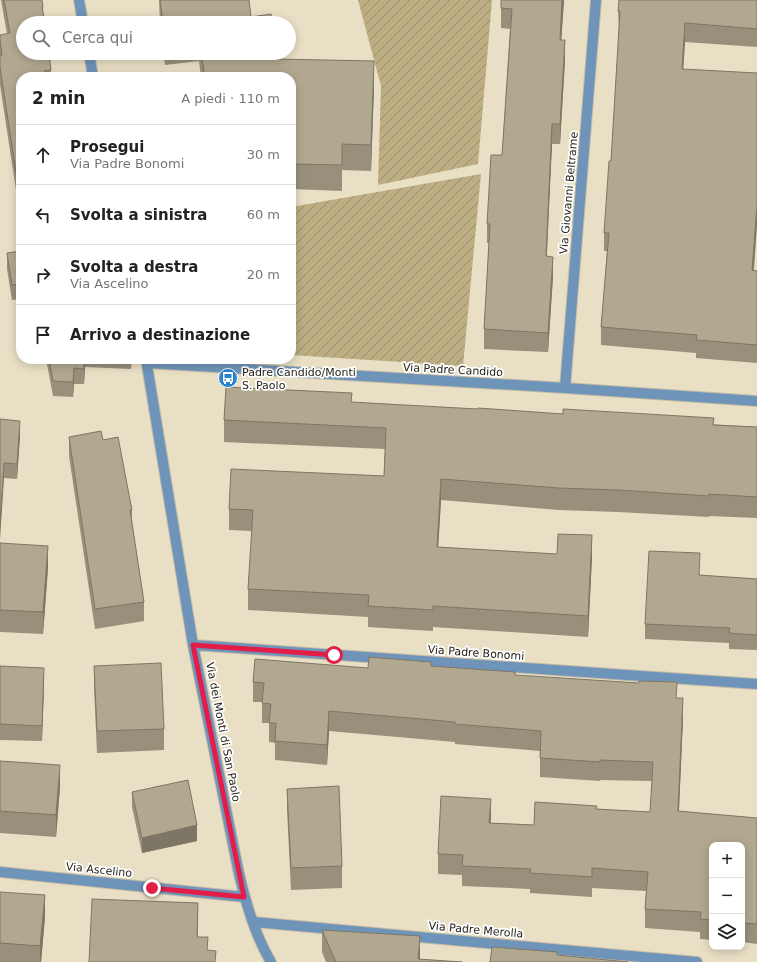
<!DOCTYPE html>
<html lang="it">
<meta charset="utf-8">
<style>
:root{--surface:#fff;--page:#f2f2f2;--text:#222;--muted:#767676;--line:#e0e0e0}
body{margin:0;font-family:"DejaVu Sans",sans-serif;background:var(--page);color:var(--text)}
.controls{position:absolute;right:12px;bottom:12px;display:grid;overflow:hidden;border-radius:8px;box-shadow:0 2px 10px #0003}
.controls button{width:36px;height:36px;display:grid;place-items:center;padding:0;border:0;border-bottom:1px solid var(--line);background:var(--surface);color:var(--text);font:20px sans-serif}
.stop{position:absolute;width:12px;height:12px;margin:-9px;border:3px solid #e11d48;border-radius:50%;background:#fff}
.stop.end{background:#e11d48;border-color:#fff;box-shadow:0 1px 4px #0008}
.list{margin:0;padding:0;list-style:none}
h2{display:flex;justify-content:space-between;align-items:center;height:52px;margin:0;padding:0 16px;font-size:17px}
h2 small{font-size:13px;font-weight:400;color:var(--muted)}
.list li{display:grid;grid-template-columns:26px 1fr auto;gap:12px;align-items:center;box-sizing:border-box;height:60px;padding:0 16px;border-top:1px solid var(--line)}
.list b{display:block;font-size:15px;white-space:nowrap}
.list p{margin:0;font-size:13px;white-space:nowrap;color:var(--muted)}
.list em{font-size:13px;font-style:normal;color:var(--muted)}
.icon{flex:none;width:22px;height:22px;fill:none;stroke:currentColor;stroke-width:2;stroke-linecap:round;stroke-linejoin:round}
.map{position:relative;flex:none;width:757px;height:962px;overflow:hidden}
.search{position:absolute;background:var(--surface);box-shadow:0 2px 10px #0003;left:16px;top:16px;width:280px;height:44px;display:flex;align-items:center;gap:10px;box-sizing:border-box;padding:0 14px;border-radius:22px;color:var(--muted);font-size:15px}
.panel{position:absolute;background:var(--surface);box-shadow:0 2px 10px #0003;left:16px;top:72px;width:280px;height:292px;border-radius:16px}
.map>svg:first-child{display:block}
.garden{fill:url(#garden-furrows)}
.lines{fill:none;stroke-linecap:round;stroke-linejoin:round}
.minor-casing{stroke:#c6bda6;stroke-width:12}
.minor{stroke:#6f94b9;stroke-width:10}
.wall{fill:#99907c}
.shaded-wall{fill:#7d7665}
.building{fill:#b2a890;stroke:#7d7665}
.route{stroke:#e11d48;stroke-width:5}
.labels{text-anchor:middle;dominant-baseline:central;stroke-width:3.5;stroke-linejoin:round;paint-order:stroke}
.street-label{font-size:11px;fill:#28241b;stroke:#fff}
.poi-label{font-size:11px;fill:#28241b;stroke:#fff;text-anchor:start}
</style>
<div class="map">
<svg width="757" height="962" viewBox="0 0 757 962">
<defs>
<pattern id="garden-furrows" width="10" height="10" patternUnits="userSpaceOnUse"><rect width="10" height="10" fill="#bdad82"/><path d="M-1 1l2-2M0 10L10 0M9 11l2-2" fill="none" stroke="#9a8d6a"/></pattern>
</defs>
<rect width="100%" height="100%" fill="#e9dfc5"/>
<path class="garden" d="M 358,0 L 492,0 L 478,164 L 378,185 L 381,86 Z
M 481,174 L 463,366 L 291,355 L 291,207 Z"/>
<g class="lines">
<defs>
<path id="minor" d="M 79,0 L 83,23
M 89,53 L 93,77
M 146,359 L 193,645 L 238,869 C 245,901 254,934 271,962
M 147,363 L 565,388 L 757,401
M 565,388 L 596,0
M 193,645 L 757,684
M 0,872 L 244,897
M 253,922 L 697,962"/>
</defs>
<use href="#minor" class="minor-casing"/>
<use href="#minor" class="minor"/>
</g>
<path class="wall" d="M 1,0 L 42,0 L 43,7 L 43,15 L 51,70 L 51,77 L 21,77 L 21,216 L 20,216 L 0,85 L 0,35 L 7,34 Z
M 159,0 L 249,0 L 251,17 L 272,23 L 160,23 Z
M 501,0 L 564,0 L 561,40 L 565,60 L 560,144 L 552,144 L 546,256 L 553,276 L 548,352 L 484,349 L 484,329 L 489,243 L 487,243 L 487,224 L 502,155 L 510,29 L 501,28 Z
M 757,0 L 757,47 L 685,42 L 683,70 L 757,73 L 757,224 L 754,270 L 757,271 L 757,363 L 696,358 L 696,353 L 601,345 L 601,327 L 607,251 L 604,251 L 604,233 L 611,161 L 619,29 L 618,11 Z
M 163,53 L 276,53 L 276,59 L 374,87 L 371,171 L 342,170 L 342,191 L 291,189 L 291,77 L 201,77 L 199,61 L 165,65 Z
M 21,251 L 21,299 L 12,300 L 7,269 L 7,253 Z
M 46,359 L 132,359 L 131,369 L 85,367 L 84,384 L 74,384 L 73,397 L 53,396 Z
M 352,402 L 757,427 L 757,518 L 709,516 L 709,517 L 618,512 L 559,510 L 441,500 L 438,547 L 592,557 L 588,637 L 433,627 L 433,631 L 368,627 L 368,617 L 248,610 L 248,589 L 252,531 L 229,530 L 229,509 L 384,476 L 385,449 L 224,442 L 224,420 Z
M 0,419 L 20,436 L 17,479 L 4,478 Z
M 69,437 L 103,440 L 132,510 L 132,522 L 144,602 L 144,621 L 95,629 L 69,456 Z
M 0,543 L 48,568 L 43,634 L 0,632 Z
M 699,575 L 757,579 L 757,650 L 729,649 L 729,643 L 645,639 L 645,624 Z
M 0,666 L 44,683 L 42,741 L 0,740 Z
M 94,666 L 164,729 L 164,750 L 97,753 L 94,688 Z
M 431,666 L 515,675 L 677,698 L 683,718 L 679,811 L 757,818 L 757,944 L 742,942 L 742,845 L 712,845 L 712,940 L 700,939 L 700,932 L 645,928 L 645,909 L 646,891 L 592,888 L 592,897 L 530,893 L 530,889 L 462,886 L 462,875 L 438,874 L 438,854 L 490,823 L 534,825 L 597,809 L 650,812 L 652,781 L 600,780 L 600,781 L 540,777 L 540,751 L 455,744 L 455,742 L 329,731 L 327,765 L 275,760 L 275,743 L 269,742 L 269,723 L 262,723 L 262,702 L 253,702 L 253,682 L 368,668 Z
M 0,761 L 60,787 L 56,837 L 0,833 Z
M 287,789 L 342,866 L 342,888 L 291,890 L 287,810 Z
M 132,792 L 197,841 L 142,853 L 132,807 Z
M 0,892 L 45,917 L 41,962 L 0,962 Z
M 322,930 L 420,960 L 462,962 L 326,962 L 322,952 Z"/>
<path class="shaded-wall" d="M 562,0 L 564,0 L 560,60 L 560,40 Z
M 685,23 L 685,42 L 682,88 L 682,69 Z
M 565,40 L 565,60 L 560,144 L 560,124 Z
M 374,61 L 374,87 L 371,171 L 371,145 Z
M 552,124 L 552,144 L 546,276 L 546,256 Z
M 757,206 L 757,224 L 752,288 L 752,270 Z
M 553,257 L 553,276 L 548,352 L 548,333 Z
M 84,359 L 85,359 L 85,367 L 84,384 Z
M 74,368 L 74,384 L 73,397 L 73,382 Z
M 20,421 L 20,436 L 17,479 L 17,464 Z
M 4,463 L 4,478 L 0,540 L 0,524 Z
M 441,479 L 441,500 L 437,568 L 437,547 Z
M 592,535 L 592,557 L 588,637 L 588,616 Z
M 48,546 L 48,568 L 43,634 L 43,612 Z
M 44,668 L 44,683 L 42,741 L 42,726 Z
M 683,698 L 683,718 L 678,831 L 678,811 Z
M 329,711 L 329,731 L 327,765 L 327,745 Z
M 60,765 L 60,787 L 56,837 L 56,815 Z
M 491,799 L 491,819 L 489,842 L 489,823 Z
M 197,825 L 197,841 L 142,853 L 142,838 Z
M 45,895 L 45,917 L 41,962 L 40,962 L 40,946 Z
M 198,903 L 198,925 L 197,959 L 197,937 Z
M 420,936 L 420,962 L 418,962 Z"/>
<path class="building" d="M 4,0 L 42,0 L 43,7 L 42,7 L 45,23 L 23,23 L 23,53 L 49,53 L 51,70 L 44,71 L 45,77 L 21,77 L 21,198 L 20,198 L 0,67 L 0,56 L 2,55 L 0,40 L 0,35 L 10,33 Z
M 160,0 L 249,0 L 251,17 L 271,14 L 272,23 L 163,23 Z
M 501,0 L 562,0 L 560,40 L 565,40 L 560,124 L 552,124 L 546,256 L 553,257 L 548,333 L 484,329 L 490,224 L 487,224 L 491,155 L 502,155 L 512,9 L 501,8 Z
M 619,0 L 757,0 L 757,29 L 685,23 L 682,69 L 757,73 L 757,206 L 752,270 L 757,271 L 757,345 L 696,340 L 697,335 L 601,327 L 609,233 L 604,233 L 609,161 L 611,161 L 620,11 L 618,11 Z
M 201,53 L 276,53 L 276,59 L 374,61 L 371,145 L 342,144 L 342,165 L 291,164 L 293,128 L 291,128 L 291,77 L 205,77 Z
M 21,251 L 21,284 L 12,285 L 7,253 Z
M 49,359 L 84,359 L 84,369 L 74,368 L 73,382 L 53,381 Z
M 226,387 L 352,393 L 351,402 L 477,409 L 478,408 L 563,414 L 563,409 L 714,418 L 713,425 L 757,427 L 757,497 L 709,494 L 709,496 L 618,490 L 559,488 L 441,479 L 437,547 L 557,554 L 558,534 L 592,535 L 588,616 L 433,606 L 433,610 L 368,606 L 369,595 L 248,589 L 253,510 L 229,509 L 231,469 L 384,476 L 386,428 L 224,420 Z
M 0,419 L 20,421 L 17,464 L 4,463 L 0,524 Z
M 101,431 L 103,440 L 118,437 L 132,510 L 130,510 L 144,602 L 95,609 L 69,437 Z
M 0,543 L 48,546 L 43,612 L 0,610 Z
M 649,551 L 700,553 L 699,575 L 757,579 L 757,635 L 729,633 L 730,628 L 645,624 Z
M 369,657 L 431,662 L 431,666 L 515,672 L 515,675 L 639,683 L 639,681 L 677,682 L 676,698 L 683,698 L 678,811 L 757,818 L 757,924 L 742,923 L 742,845 L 712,845 L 712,920 L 700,919 L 701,912 L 645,909 L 648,872 L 592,868 L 592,877 L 530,873 L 531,869 L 462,866 L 463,855 L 438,854 L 441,796 L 491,799 L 489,823 L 534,825 L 535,802 L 597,806 L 596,809 L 650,812 L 653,762 L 600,760 L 600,762 L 540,758 L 541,731 L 455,724 L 455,722 L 329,711 L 327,745 L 275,741 L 276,723 L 269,723 L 271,704 L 262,703 L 264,683 L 253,682 L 255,659 L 368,668 Z
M 161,663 L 164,729 L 97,731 L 94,666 Z
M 0,666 L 44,668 L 42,726 L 0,724 Z
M 0,761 L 60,765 L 56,815 L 0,811 Z
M 188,780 L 197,825 L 142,838 L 132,792 Z
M 339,786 L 342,866 L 291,868 L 287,789 Z
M 0,892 L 45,895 L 40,946 L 0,943 Z
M 92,899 L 198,903 L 197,937 L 208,937 L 207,950 L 216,951 L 215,962 L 89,962 Z
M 322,930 L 420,936 L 418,959 L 462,962 L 336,962 Z
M 492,947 L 557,952 L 557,955 L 628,962 L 490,962 Z"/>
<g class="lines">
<path class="route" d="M 152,888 L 244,897 L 193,645 L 334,655"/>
</g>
<defs>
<symbol id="bus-disc" viewBox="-11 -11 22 22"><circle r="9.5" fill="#2883d0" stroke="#fff"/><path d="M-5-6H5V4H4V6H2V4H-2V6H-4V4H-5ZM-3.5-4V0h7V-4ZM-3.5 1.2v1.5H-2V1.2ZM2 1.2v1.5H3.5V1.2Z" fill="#fff"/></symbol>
</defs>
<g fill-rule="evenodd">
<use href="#bus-disc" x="217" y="367" width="22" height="22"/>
</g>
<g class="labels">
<g class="street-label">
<text transform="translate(569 193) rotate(-85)">Via Giovanni Beltrame</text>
<text transform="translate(453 370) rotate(3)">Via Padre Candido</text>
<text transform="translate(476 653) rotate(4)">Via Padre Bonomi</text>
<text transform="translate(223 732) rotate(79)">Via dei Monti di San Paolo</text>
<text transform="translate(99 870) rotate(6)">Via Ascelino</text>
<text transform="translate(476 930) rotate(5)">Via Padre Merolla</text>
</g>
<g class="poi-label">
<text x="242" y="372">Padre Candido/Monti<tspan x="242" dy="13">S. Paolo</tspan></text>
</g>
</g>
</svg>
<div class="controls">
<button>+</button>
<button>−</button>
<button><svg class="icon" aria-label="layers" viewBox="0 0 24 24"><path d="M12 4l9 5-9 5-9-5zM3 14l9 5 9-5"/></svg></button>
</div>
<div class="stop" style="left:334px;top:655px"></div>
<div class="stop end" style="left:152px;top:888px"></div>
<div class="search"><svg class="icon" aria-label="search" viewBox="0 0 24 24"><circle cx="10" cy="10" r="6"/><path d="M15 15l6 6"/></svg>Cerca qui</div>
<section class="panel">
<h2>2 min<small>A piedi · 110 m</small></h2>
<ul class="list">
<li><svg class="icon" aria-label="ahead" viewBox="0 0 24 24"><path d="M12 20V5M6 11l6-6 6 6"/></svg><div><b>Prosegui</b><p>Via Padre Bonomi</p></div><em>30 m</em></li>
<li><svg class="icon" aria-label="left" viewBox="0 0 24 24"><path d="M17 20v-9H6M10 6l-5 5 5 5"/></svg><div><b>Svolta a sinistra</b></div><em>60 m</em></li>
<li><svg class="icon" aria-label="right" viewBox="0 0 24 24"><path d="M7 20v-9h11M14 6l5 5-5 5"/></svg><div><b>Svolta a destra</b><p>Via Ascelino</p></div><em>20 m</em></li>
<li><svg class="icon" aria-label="arrive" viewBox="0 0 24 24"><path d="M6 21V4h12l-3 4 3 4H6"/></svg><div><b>Arrivo a destinazione</b></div></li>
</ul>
</section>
</div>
